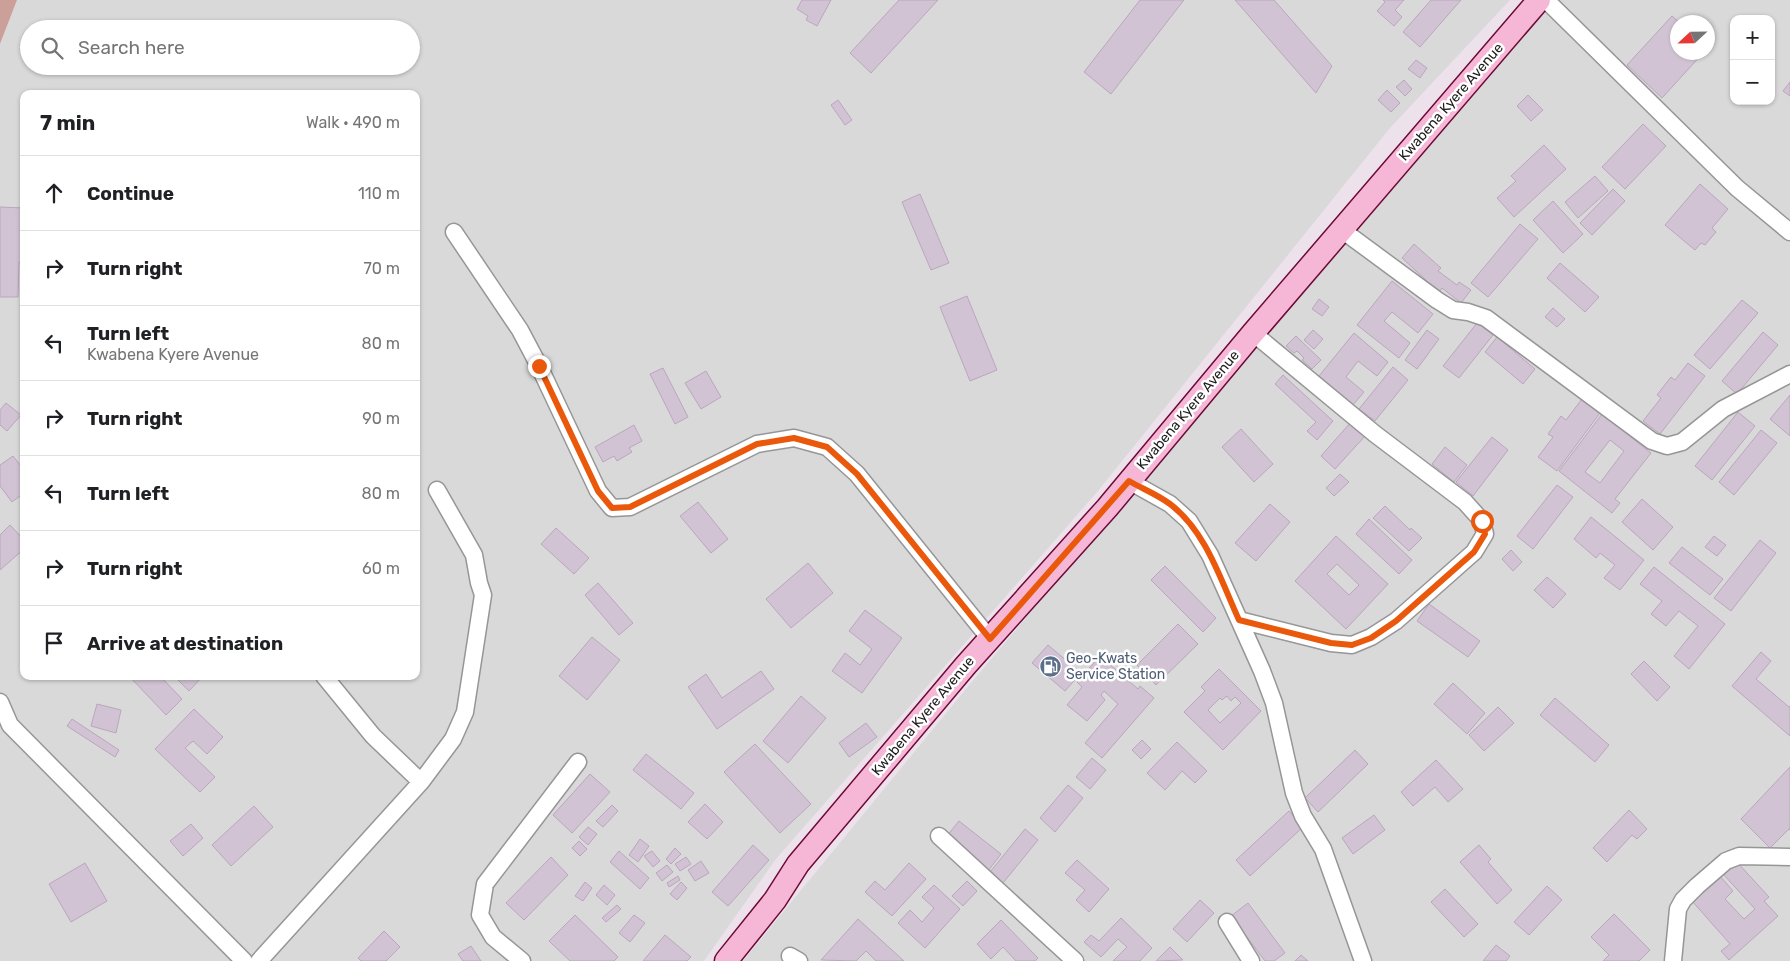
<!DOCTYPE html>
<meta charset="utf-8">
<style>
:root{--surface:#fff;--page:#f6f6f6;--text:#202124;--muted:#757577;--line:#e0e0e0}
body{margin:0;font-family:Rubik,sans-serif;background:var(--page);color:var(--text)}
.controls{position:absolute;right:15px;top:15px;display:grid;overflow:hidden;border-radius:10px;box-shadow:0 1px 4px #0004}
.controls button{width:45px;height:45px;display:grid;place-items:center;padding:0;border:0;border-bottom:1px solid var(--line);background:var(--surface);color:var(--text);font:25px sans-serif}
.compass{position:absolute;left:1670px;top:15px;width:45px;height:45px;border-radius:50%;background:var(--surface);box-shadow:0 1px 4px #0004;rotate:248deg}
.stop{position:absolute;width:15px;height:15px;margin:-11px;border:4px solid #ea580c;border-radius:50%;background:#fff}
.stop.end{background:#ea580c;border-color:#fff;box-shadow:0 1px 5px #0008}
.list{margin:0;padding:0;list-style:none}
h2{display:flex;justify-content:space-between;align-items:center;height:65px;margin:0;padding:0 20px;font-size:21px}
h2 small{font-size:16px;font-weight:400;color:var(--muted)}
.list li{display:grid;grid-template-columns:32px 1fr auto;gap:15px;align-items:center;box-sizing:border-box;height:75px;padding:0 20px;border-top:1px solid var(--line)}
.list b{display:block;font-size:19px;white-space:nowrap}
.list p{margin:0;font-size:16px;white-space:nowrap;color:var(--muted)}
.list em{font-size:16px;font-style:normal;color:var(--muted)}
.icon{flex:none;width:28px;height:28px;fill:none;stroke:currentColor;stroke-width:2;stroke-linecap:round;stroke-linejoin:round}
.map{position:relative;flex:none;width:1790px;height:961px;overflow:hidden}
.search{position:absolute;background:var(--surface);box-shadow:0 1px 4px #0004;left:20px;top:20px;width:400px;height:55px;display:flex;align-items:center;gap:12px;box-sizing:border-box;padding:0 18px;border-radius:28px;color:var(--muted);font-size:19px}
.panel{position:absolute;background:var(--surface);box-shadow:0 1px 4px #0004;left:20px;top:90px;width:400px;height:590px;border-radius:10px}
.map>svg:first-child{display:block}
.residential{fill:#dad9da;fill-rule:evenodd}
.forest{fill:#cba099}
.building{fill:#d1c3d3;stroke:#bba5be;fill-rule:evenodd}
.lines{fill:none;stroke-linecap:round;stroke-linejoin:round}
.minor-casing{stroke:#969696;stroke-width:19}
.secondary-casing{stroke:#6d0936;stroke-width:25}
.minor{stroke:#fff;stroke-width:16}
.secondary{stroke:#f6b7d7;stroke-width:22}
.route{stroke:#ea580c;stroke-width:6}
.labels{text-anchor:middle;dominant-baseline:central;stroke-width:5;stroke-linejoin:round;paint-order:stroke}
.street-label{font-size:14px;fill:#1c1c1c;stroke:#fff}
.service-label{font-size:14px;fill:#4e5e75;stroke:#fff;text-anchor:start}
</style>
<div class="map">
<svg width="1790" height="961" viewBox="0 0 1790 961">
<rect width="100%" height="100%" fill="#ede2ec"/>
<path class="residential" d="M 17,0 L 1510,0 L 1390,128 L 1098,491 L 776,859 L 704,961 L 0,961 L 0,44 ZM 29,29 L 411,29 L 411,66 L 29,66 ZM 24,94 L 416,94 L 416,676 L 24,676 Z
M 1559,0 L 1790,0 L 1790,961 L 743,961 L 970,684 L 1320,270 L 1496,58 ZM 1734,19 L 1771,19 L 1771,101 L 1734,101 ZM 1678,22 L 1708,22 L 1708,52 L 1678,52 Z"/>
<path class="forest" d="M 0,0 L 17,0 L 0,44 Z"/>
<path class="building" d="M 802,0 L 831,0 L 817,26 L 806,20 L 808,16 L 797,9 Z
M 899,0 L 938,0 L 871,73 L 850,53 Z
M 1140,0 L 1184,0 L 1111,94 L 1084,72 Z
M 1235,0 L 1274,0 L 1332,66 L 1316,93 Z
M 1383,0 L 1404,0 L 1395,10 L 1402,17 L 1394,26 L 1377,11 L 1385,2 Z
M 1431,0 L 1461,0 L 1420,47 L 1403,32 Z
M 1672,16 L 1679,22 L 1678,22 L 1678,52 L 1704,52 L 1662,98 L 1627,65 Z
M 1416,60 L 1427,68 L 1420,78 L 1408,69 Z
M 1404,80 L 1412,89 L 1405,96 L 1396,87 Z
M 1790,82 L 1790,96 L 1783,91 Z
M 1387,90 L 1400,103 L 1391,112 L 1378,100 Z
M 1528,95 L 1543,110 L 1531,121 L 1517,106 Z
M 838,100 L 852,120 L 845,125 L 831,105 Z
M 1643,124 L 1666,146 L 1625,189 L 1602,167 Z
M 1544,145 L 1566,169 L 1514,217 L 1497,198 L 1516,181 L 1511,176 Z
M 1595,176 L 1608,191 L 1578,218 L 1565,202 Z
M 1700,184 L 1728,209 L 1712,228 L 1716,232 L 1705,245 L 1701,243 L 1695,250 L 1665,225 Z
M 1613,189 L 1625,201 L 1592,235 L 1580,223 Z
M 920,194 L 949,263 L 931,270 L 902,202 Z
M 1553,201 L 1583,234 L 1563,253 L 1533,220 Z
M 0,207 L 24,208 L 24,262 L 19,262 L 18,297 L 0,297 Z
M 1520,224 L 1538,239 L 1488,297 L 1471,283 Z
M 1414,244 L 1441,268 L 1438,271 L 1457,285 L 1459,282 L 1471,290 L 1461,303 L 1442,288 L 1440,291 L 1428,282 L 1402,258 Z
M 1560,263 L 1599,297 L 1585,312 L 1547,278 Z
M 1392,281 L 1433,314 L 1418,333 L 1392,312 L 1384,321 L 1410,343 L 1399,358 L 1357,325 Z
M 967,296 L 997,370 L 970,381 L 940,307 Z
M 1319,299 L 1329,307 L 1322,316 L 1312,309 Z
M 1742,300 L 1758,313 L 1710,369 L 1694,355 Z
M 1553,308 L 1565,319 L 1557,327 L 1545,317 Z
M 1477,323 L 1493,335 L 1459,378 L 1443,366 Z
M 1313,330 L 1323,339 L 1314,349 L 1304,340 Z
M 1427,330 L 1439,339 L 1417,369 L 1405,360 Z
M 1763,332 L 1778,345 L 1737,394 L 1722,381 Z
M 1354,333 L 1388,362 L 1377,376 L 1358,361 L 1346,377 L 1364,392 L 1353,405 L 1319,376 Z
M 1296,336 L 1321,360 L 1312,369 L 1302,360 L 1304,358 L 1297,351 L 1294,353 L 1286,346 Z
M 1497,337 L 1535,369 L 1523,384 L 1485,352 Z
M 1688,363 L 1705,376 L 1660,434 L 1643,421 L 1661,398 L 1657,395 L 1671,377 L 1675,380 Z
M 1393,367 L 1408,380 L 1375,421 L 1359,409 Z
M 663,368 L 688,417 L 675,424 L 650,374 Z
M 706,371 L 721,397 L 701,409 L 685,383 Z
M 1283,375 L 1333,421 L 1317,440 L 1307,431 L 1316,422 L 1275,384 Z
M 1790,395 L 1790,436 L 1770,419 Z
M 1582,399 L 1600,413 L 1557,471 L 1538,457 L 1553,437 L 1548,434 L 1561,416 L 1566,420 Z
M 6,403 L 21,415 L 7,431 L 0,425 L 0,410 Z
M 1738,412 L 1755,426 L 1712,480 L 1695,466 Z
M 1602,414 L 1651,453 L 1615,499 L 1620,503 L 1612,513 L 1559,471 ZM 1610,440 L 1624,451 L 1600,483 L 1585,472 Z
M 1351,422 L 1366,435 L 1335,469 L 1321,456 Z
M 634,425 L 642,441 L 629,448 L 632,452 L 617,461 L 614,456 L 603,462 L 595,447 Z
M 1241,429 L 1273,464 L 1254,482 L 1222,447 Z
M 1761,430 L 1777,443 L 1734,495 L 1719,482 Z
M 1492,437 L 1508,450 L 1473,496 L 1456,482 Z
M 1445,447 L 1467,465 L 1454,482 L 1432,464 Z
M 13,456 L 24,470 L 24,493 L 12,502 L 0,486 L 0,465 Z
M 1340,474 L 1349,482 L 1334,496 L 1326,488 Z
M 1557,485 L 1573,497 L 1533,549 L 1517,536 Z
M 1642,499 L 1673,527 L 1653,550 L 1622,522 Z
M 698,502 L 728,539 L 711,553 L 680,516 Z
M 1270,504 L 1290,522 L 1256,561 L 1235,543 Z
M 1385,506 L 1410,530 L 1411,528 L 1422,538 L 1409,551 L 1373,518 Z
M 1591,517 L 1644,560 L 1620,590 L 1604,578 L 1615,565 L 1600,553 L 1596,558 L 1574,539 Z
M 1369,519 L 1412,560 L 1399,574 L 1356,534 Z
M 10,525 L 24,540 L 24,549 L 0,570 L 0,535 Z
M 556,528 L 589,558 L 574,574 L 541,544 Z
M 1336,536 L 1388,584 L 1346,629 L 1295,581 ZM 1337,564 L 1359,585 L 1349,595 L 1327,574 Z
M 1714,536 L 1726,545 L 1717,556 L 1705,547 Z
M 1760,540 L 1776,553 L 1731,611 L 1714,598 Z
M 1682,547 L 1723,579 L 1710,595 L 1669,563 Z
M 1511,550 L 1522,562 L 1513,571 L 1502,559 Z
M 808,563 L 833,593 L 791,628 L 766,599 Z
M 1165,566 L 1216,618 L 1203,632 L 1151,580 Z
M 1654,567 L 1725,624 L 1689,669 L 1674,656 L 1698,626 L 1679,611 L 1666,626 L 1651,614 L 1662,601 L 1640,584 Z
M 1547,577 L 1566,594 L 1553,608 L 1534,590 Z
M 598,583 L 633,623 L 619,635 L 585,595 Z
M 1429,604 L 1480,641 L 1468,657 L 1417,621 Z
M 865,610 L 902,638 L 862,693 L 832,671 L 845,653 L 860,665 L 872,649 L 849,631 Z
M 1178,624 L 1198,644 L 1156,685 L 1137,665 Z
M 592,637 L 620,660 L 587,700 L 559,676 Z
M 1048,645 L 1081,673 L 1065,691 L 1032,663 Z
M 1761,652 L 1771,661 L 1756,679 L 1789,707 L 1790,706 L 1790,736 L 1732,686 Z
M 1100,656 L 1138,689 L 1140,686 L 1154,698 L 1102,758 L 1085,743 L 1118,704 L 1104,691 L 1101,695 L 1105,700 L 1087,721 L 1067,705 L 1082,687 L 1077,682 Z
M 1644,661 L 1670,687 L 1657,701 L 1631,674 Z
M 1219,669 L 1261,711 L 1223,750 L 1184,712 L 1205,691 L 1201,687 ZM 1227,696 L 1231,701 L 1235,697 L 1241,703 L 1220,723 L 1208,710 L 1220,698 L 1222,700 Z
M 761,671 L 774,689 L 717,729 L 688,687 L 706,674 L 722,698 Z
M 129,676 L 160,676 L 182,699 L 166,715 Z
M 174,676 L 203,676 L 189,691 Z
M 1453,683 L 1485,713 L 1467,734 L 1434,704 Z
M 801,696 L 826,718 L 788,763 L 763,741 Z
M 1555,698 L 1609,745 L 1595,762 L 1540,715 Z
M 97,704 L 121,710 L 116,733 L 91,726 Z
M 1498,707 L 1514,723 L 1484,751 L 1469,735 Z
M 194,709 L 223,737 L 207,754 L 193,741 L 185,748 L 215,777 L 200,792 L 155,749 Z
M 72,719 L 119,750 L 115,757 L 67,726 Z
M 866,723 L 877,737 L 849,757 L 839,743 Z
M 1142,740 L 1151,749 L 1141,759 L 1132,750 Z
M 1177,742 L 1207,771 L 1195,783 L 1182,771 L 1165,790 L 1147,773 Z
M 755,744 L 811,804 L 780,833 L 724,772 Z
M 1355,750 L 1368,764 L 1318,812 L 1305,798 Z
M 646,754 L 694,793 L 681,809 L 633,770 Z
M 1092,758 L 1106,770 L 1090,789 L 1076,777 Z
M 1436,760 L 1463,789 L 1448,802 L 1435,787 L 1413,806 L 1401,792 Z
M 1790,767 L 1790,830 L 1789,829 L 1770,848 L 1741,819 Z
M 590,774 L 610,792 L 572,833 L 553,815 Z
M 1068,785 L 1083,798 L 1055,832 L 1040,818 Z
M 705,804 L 723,822 L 707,839 L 688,822 Z
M 612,805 L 618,811 L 603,827 L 596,821 Z
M 254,806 L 273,827 L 231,866 L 212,845 Z
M 1629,810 L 1647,829 L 1637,839 L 1632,835 L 1607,862 L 1593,848 Z
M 1289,811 L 1303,827 L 1250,876 L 1236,860 Z
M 1374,815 L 1385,830 L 1353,854 L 1342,838 Z
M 959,821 L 1001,854 L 988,871 L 946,837 Z
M 191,824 L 203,838 L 183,856 L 170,841 Z
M 588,827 L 597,834 L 588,845 L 579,837 Z
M 1025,829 L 1038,840 L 1003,883 L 990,872 Z
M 640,839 L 649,846 L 638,862 L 629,855 Z
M 579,841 L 587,849 L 580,856 L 572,848 Z
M 753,845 L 769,860 L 728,906 L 712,892 Z
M 1479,845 L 1491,859 L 1488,862 L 1512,890 L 1497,904 L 1460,862 Z
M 675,848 L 681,854 L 671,864 L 666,859 Z
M 619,851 L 649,878 L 640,889 L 610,862 Z
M 652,851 L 660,861 L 653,867 L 644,856 Z
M 551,857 L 568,875 L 524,920 L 506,903 Z
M 686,857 L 691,864 L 680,871 L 675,864 Z
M 1077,860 L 1109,889 L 1089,912 L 1076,900 L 1085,890 L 1065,873 Z
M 701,861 L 709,873 L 695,881 L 688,870 Z
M 1737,862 L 1769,897 L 1764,901 L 1778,916 L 1729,960 L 1721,951 L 1730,944 L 1692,901 L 1720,876 L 1733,891 L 1725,899 L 1744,919 L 1755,909 L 1723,874 Z
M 85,863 L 107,901 L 71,922 L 49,884 Z
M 909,863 L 926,879 L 892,916 L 865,892 L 875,881 L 885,890 Z
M 667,865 L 673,872 L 662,881 L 656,873 Z
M 678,876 L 680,880 L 669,887 L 667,883 Z
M 967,881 L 977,891 L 963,906 L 952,896 Z
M 585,882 L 592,888 L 583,901 L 575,896 Z
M 681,882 L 687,888 L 677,900 L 670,894 Z
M 604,885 L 615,895 L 607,905 L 596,895 Z
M 934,885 L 960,909 L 925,948 L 898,923 L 910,910 L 922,922 L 934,908 L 922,897 Z
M 1547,886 L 1562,900 L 1529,935 L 1514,922 Z
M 1445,889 L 1478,924 L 1464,937 L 1431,902 Z
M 1200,900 L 1214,913 L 1187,942 L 1173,929 Z
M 1248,903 L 1285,953 L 1274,961 L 1265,961 L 1231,916 Z
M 617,905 L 621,909 L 606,922 L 602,918 Z
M 1614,914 L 1650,950 L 1639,961 L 1603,961 L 1609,955 L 1591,937 Z
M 575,915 L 618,957 L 614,961 L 570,961 L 549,941 Z
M 634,915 L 645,923 L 630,942 L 619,933 Z
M 1121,918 L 1152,948 L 1140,961 L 1113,961 L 1127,947 L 1118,939 L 1101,957 L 1084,942 L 1091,935 L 1099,941 Z
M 858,919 L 904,961 L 876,961 L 866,951 L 856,961 L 821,960 Z
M 1001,920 L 1038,958 L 1035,961 L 1016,961 L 1003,947 L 991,959 L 977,944 Z
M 384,931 L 400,947 L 386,961 L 361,961 L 358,958 Z
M 665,935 L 691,957 L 687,961 L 643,961 Z
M 1496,945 L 1510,956 L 1506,961 L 1483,961 Z
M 471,946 L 481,961 L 463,961 L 458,954 Z
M 1170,947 L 1183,960 L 1156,961 Z
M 1301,955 L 1308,961 L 1295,961 Z"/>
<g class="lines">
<defs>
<path id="minor" d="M 1546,0 L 1737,188 L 1790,232
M 1342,230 L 1437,300 L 1453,310 L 1468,312 L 1486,318 L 1652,441 L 1667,446 L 1682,442 L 1723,409 L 1790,374
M 454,232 L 520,330 L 539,366 L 598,491 L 612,508 L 630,507 L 757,444 L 794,438 L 827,447 L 857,474 L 990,639
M 1129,481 L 1170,504 L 1189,521 L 1210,555 L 1262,671 L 1274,703 L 1294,793 L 1303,816 L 1323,849 L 1363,961
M 1239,620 L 1331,643 L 1352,645 L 1371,637 L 1396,621 L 1474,552 L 1485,534 L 1482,521 L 1465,502 L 1375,434 L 1253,333
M 324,676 L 373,736 L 421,782
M 0,702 L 10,725 L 244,961
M 939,836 L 1075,961
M 1227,922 L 1251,961
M 790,956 L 799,961
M 259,961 L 421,782 L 453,739 L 465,712 L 483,595 L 479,583 L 474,555 L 437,490
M 522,961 L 493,937 L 480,915 L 485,884 L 578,762
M 1673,961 L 1678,909 L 1683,900 L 1697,886 L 1726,861 L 1739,856 L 1790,857"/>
<path id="secondary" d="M 726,961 L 775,900 L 798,864 L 966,665 L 1107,508 L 1253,333 L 1539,0"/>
</defs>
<use href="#minor" class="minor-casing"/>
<use href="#secondary" class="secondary-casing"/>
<use href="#minor" class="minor"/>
<use href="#secondary" class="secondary"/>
</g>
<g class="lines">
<path class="route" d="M 539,366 L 598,491 L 612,508 L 630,507 L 757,444 L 794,438 L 827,447 L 857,474 L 990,639 L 1129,481 C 1143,489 1158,495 1170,504 C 1206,531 1221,581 1239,620 L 1331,643 L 1352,645 L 1371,638 L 1396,621 L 1474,552 L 1485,534 L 1482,521"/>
</g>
<defs>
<symbol id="fuel-disc" viewBox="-11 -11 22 22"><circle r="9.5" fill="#5c6f8a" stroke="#fff"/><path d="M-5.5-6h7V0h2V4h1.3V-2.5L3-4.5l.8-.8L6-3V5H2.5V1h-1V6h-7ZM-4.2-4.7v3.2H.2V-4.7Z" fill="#fff"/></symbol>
</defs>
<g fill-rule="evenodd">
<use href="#fuel-disc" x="1038" y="654" width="25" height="25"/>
</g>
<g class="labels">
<g class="street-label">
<text transform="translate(1451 102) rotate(-49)">Kwabena Kyere Avenue</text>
<text transform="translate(1188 410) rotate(-50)">Kwabena Kyere Avenue</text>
<text transform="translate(923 716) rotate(-50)">Kwabena Kyere Avenue</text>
</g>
<g class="service-label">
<text x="1066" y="658">Geo-Kwats<tspan x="1066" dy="16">Service Station</tspan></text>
</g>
</g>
</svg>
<div class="controls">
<button>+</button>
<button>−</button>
</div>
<svg class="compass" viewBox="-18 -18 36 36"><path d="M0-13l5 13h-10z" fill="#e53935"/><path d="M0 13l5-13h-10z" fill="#757577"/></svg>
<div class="stop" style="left:1482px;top:521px"></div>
<div class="stop end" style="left:539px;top:366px"></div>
<div class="search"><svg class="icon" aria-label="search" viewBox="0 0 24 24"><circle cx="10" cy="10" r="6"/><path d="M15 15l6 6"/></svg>Search here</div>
<section class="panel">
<h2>7 min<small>Walk · 490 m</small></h2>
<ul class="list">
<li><svg class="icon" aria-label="ahead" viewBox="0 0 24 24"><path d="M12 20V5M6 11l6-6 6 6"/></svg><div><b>Continue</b></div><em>110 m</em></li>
<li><svg class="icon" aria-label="right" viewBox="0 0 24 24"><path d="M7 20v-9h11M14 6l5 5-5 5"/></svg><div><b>Turn right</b></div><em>70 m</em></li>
<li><svg class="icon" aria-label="left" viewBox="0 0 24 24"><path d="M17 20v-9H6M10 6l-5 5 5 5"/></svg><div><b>Turn left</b><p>Kwabena Kyere Avenue</p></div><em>80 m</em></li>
<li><svg class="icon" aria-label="right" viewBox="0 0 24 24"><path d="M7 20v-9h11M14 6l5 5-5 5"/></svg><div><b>Turn right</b></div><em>90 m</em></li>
<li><svg class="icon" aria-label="left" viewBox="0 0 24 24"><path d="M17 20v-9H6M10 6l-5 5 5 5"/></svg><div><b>Turn left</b></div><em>80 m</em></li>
<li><svg class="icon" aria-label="right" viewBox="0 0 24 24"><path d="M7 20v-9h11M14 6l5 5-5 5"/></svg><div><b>Turn right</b></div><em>60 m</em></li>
<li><svg class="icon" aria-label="arrive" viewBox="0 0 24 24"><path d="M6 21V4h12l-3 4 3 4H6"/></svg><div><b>Arrive at destination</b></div></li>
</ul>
</section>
</div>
